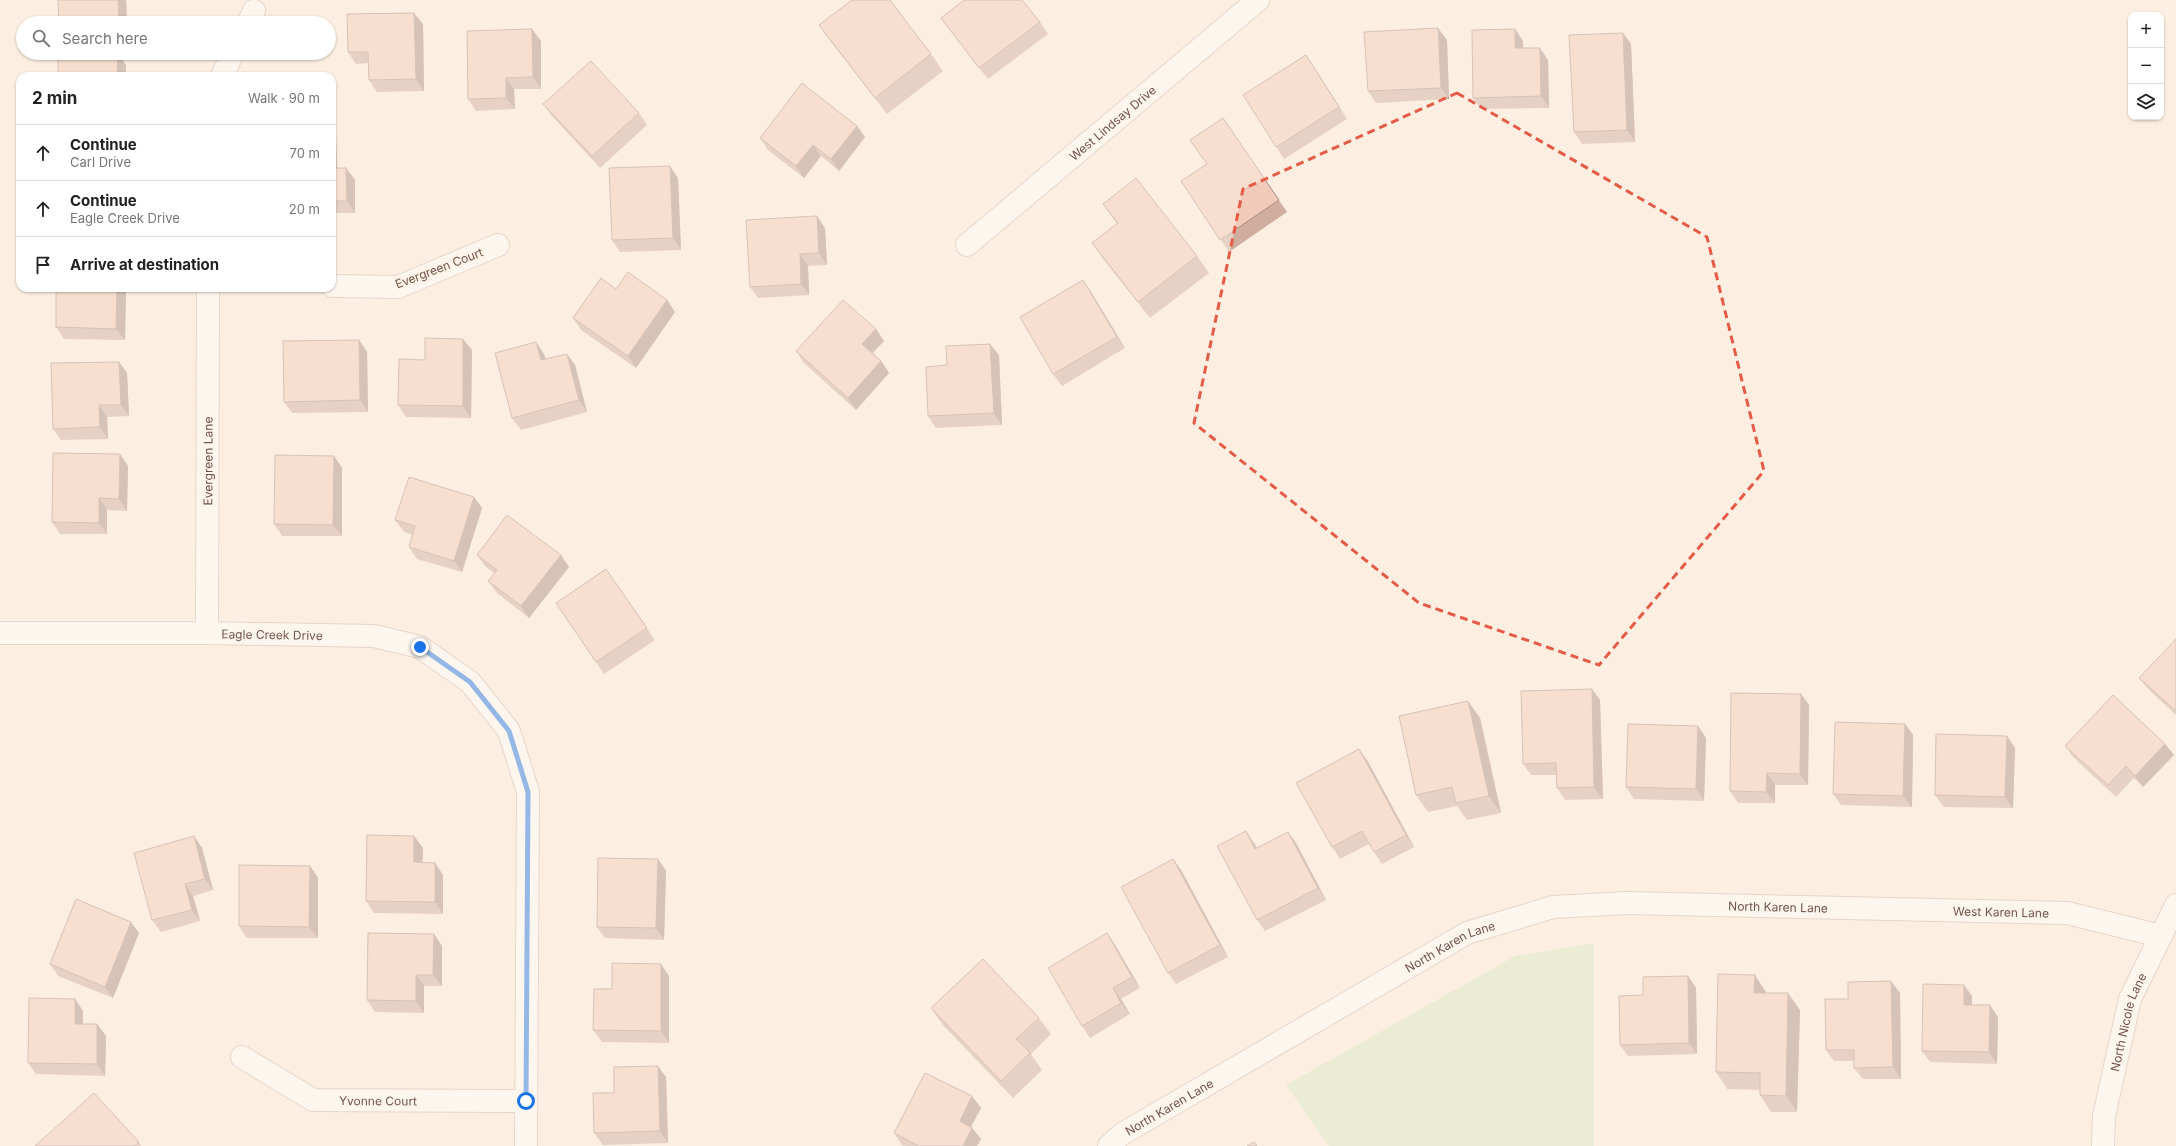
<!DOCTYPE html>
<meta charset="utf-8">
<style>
:root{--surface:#fff;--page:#f6f6f6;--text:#222;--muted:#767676;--line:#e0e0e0}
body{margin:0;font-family:Inter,sans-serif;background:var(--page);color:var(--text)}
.controls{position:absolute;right:12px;top:12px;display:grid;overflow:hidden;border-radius:8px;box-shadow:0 1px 3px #0004}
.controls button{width:36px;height:36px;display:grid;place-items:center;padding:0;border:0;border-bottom:1px solid var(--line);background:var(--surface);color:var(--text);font:20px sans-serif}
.stop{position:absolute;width:12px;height:12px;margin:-9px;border:3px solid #1a73e8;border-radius:50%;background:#fff}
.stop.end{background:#1a73e8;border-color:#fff;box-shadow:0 1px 4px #0008}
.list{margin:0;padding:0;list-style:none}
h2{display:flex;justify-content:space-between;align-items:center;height:52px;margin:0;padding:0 16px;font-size:17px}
h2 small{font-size:13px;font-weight:400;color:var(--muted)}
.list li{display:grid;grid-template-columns:26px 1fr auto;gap:12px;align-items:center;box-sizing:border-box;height:56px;padding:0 16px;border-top:1px solid var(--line)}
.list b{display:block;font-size:15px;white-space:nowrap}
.list p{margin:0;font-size:13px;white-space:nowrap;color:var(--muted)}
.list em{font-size:13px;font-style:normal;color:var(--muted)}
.icon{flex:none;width:22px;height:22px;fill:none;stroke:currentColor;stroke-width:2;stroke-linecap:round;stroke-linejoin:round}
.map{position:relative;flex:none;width:2176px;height:1146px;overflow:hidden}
.search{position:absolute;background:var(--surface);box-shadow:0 1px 3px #0004;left:16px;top:16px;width:320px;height:44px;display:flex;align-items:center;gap:10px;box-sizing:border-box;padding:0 14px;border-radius:22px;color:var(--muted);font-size:15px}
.panel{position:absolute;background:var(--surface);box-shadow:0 1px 3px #0004;left:16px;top:72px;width:320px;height:220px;border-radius:12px}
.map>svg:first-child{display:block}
.green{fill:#d5e9c0}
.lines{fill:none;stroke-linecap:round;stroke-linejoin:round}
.street-casing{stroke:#cfb7ab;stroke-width:24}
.street{stroke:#fff;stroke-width:22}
.wall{fill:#cfae9f}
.shaded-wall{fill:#a98d82}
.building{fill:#f1cab9;stroke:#a98d82}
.route{stroke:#1a73e8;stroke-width:5}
.marked{fill:none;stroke:#e55b47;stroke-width:3;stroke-dasharray:8 5;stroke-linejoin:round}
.labels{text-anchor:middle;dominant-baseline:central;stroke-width:4;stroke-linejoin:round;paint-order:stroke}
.street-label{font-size:12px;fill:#725349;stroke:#fff3e7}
</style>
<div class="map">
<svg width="2176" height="1146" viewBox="0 0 2176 1146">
<rect width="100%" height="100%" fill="#fcefe1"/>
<path class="green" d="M 1594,943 L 1594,1146 L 1329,1146 L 1286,1085 L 1515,956 Z"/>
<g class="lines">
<defs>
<g id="street">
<path d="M 248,23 L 254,11"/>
<path d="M 222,76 L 233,53"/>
<path id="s1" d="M 967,245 L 1258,0"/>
<path d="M 332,286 L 398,287 L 498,245"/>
<path id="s2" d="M 0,633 L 207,633 L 374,636 L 420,647 L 470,682 L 509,731 L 528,792 L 526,1146"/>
<path id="s3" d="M 207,633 L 208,288"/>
<path id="s4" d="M 242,1057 L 313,1100 L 526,1101"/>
<path id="s5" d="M 1109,1146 L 1122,1134 L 1467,933 L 1553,907 L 1627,903 L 2067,913 L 2161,936"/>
<path id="s6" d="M 2103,1146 L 2104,1116 L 2130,999 L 2176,905"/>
</g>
</defs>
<use href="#street" class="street-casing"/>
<use href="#street" class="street"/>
</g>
<path class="wall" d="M 58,0 L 126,0 L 127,23 L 59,23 Z
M 941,18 L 1040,22 L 1048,34 L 988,79 L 949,29 Z
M 423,24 L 424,91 L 377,92 L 369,80 L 368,63 L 356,64 L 348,52 Z
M 819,25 L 931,54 L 943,71 L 887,114 L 831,42 Z
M 532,29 L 541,41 L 541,89 L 514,89 L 515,109 L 476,111 L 468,99 Z
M 1447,40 L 1449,99 L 1376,103 L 1368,91 Z
M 1523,41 L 1523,48 L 1548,60 L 1549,108 L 1481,109 L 1473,98 Z
M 1631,44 L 1635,142 L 1582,144 L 1574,132 Z
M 1306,55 L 1314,67 L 1347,119 L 1284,159 L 1276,147 Z
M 543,104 L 639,113 L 647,125 L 600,168 L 552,116 Z
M 1223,118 L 1287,212 L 1229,252 L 1181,181 L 1207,164 Z
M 857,126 L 865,137 L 839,171 L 821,156 L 804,178 L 768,150 L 760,138 Z
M 332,129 L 336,136 L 337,168 L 346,168 L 355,180 L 355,213 L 332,213 Z
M 678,178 L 681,250 L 620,252 L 612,240 Z
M 1103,204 L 1197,256 L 1209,273 L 1150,318 L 1104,260 L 1092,243 L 1117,224 Z
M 825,228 L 827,265 L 808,266 L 809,295 L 758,298 L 750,287 Z
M 1083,280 L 1091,292 L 1125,348 L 1062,386 L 1053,374 Z
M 126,288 L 125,340 L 64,339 L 56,327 Z
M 616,289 L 667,300 L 675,312 L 636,368 L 581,330 L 573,318 Z
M 876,329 L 884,341 L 873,353 L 881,361 L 889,373 L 856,410 L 804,363 L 796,351 Z
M 463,339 L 472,350 L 471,418 L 406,417 L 398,405 L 425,360 Z
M 359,340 L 367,352 L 368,412 L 292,413 L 284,402 Z
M 544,354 L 546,359 L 575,365 L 587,412 L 521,430 L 512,418 Z
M 999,355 L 1002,425 L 936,428 L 928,416 L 947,365 Z
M 119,362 L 127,373 L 129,416 L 107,417 L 108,439 L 61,440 L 53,429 Z
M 120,454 L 128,466 L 127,511 L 107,510 L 107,534 L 60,534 L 52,522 Z
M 334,456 L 342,468 L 342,536 L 282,536 L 274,524 Z
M 474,497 L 482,508 L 462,572 L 417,559 L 409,547 L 413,535 L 404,532 L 395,520 Z
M 477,555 L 569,567 L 529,618 L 497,593 L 488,581 L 495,574 L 485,566 Z
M 606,569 L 655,640 L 604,674 L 556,603 Z
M 2176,639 L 2176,715 L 2148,689 L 2139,678 Z
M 1801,694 L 1809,705 L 1808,785 L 1775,785 L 1775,803 L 1738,803 L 1730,791 Z
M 1600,700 L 1603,799 L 1565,800 L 1557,788 L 1557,775 L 1531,775 L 1523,764 Z
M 1480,718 L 1501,813 L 1467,820 L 1457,806 L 1428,812 L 1416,795 Z
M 1905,724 L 1913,735 L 1912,807 L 1841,805 L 1833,794 Z
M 1698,726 L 1706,738 L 1704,801 L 1634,799 L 1626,787 Z
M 2007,736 L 2015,748 L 2013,808 L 1944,807 L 1935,795 Z
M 2165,744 L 2174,755 L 2143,787 L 2134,778 L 2116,797 L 2073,757 L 2065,746 Z
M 1367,760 L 1414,847 L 1382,864 L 1374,852 L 1369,844 L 1340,859 L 1332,847 Z
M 1246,831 L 1257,848 L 1288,832 L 1296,843 L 1326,900 L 1265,931 L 1257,920 Z
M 194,836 L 202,848 L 213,890 L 193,896 L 200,921 L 161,932 L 152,920 Z
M 414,836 L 423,848 L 422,863 L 435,863 L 443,875 L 443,914 L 374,913 L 366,901 Z
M 658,859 L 666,871 L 664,940 L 605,938 L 597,927 Z
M 1173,859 L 1181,870 L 1228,957 L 1176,984 L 1168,973 Z
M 310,866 L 318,878 L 318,938 L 247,938 L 239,926 Z
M 139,933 L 113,998 L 58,976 L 50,964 Z
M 1107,933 L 1115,945 L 1140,988 L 1121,999 L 1130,1014 L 1090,1038 L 1082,1026 Z
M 434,934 L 442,946 L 442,986 L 424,986 L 424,1013 L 375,1012 L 367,1000 Z
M 669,976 L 669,1043 L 602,1042 L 593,1030 L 612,989 Z
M 1688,976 L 1696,988 L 1697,1054 L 1628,1056 L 1620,1045 L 1643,995 Z
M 1766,992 L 1766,993 L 1800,1010 L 1797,1112 L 1771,1112 L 1760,1095 L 1760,1090 L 1727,1089 L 1716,1072 Z
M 1900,993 L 1901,1079 L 1863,1079 L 1854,1068 L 1854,1061 L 1834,1061 L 1826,1050 L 1848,999 Z
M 1972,996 L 1972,1005 L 1998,1017 L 1997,1064 L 1930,1062 L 1922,1051 Z
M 75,999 L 83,1011 L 83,1024 L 97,1024 L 106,1036 L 105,1076 L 36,1074 L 28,1063 Z
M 931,1008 L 1039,1018 L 1051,1034 L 1031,1054 L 1042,1070 L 1013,1098 L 943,1025 Z
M 666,1077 L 668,1143 L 603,1145 L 594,1133 L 614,1093 Z
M 981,1108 L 971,1127 L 981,1139 L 977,1146 L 905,1146 L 902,1145 L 894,1133 Z
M 139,1142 L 141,1146 L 35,1146 Z"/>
<path class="shaded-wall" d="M 118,0 L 126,0 L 127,23 L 120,23 L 119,21 Z
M 414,13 L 423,24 L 424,91 L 416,79 Z
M 1438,28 L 1447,40 L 1449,99 L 1441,88 Z
M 532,29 L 541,41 L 541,89 L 533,77 Z
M 1515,29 L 1523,41 L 1523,60 L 1515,48 Z
M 1623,33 L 1631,44 L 1635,142 L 1627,130 Z
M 1540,48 L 1548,60 L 1549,108 L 1541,96 Z
M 118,53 L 126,65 L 126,76 L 117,76 Z
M 1306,55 L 1314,67 L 1347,119 L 1339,107 Z
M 506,78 L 514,89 L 515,109 L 506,98 Z
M 857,126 L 865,137 L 839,171 L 831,159 Z
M 332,129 L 336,136 L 337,180 L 332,173 Z
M 813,145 L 821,156 L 804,178 L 796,166 Z
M 670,166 L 678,178 L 681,250 L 673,238 Z
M 346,168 L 355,180 L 355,213 L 347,201 Z
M 817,216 L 825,228 L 827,265 L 819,253 Z
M 800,254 L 808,266 L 809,295 L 801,284 Z
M 1083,280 L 1091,292 L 1125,348 L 1117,337 Z
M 117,288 L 126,288 L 125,340 L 116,329 Z
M 667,300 L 675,312 L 636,368 L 628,356 Z
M 876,329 L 884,341 L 870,355 L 862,344 Z
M 463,339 L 472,350 L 471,418 L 463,406 Z
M 359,340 L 367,352 L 368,412 L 360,400 Z
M 536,342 L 544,354 L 549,372 L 541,360 Z
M 990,344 L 999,355 L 1002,425 L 994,413 Z
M 567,354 L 575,365 L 587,412 L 579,400 Z
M 881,361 L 889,373 L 856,410 L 848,398 Z
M 119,362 L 127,373 L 129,416 L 121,405 Z
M 99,405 L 107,417 L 108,439 L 100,427 Z
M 120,454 L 128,466 L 127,511 L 119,499 Z
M 334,456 L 342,468 L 342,536 L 333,525 Z
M 474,497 L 482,508 L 462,572 L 454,561 Z
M 99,498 L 107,510 L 107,534 L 99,523 Z
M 561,555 L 569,567 L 529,618 L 521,606 Z
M 1592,689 L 1600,700 L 1603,799 L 1594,787 Z
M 1801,694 L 1809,705 L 1808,785 L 1800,774 Z
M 1468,701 L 1480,718 L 1501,813 L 1489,796 Z
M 1905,724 L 1913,735 L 1912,807 L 1903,796 Z
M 1698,726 L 1706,738 L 1704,801 L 1696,789 Z
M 2007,736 L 2015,748 L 2013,808 L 2005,797 Z
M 2165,744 L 2174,755 L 2143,787 L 2135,776 Z
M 1359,749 L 1367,760 L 1414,847 L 1406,835 Z
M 1767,773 L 1775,785 L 1775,803 L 1766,792 Z
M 1246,831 L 1254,843 L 1263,860 L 1255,849 Z
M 1288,832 L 1296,843 L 1326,900 L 1318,888 Z
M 194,836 L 202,848 L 213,890 L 205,879 Z
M 414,836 L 423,848 L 422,874 L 414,862 Z
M 658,859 L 666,871 L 664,940 L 656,928 Z
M 1173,859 L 1181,870 L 1228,957 L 1220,945 Z
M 435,863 L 443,875 L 443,914 L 435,902 Z
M 310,866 L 318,878 L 318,938 L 309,927 Z
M 185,884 L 193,896 L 200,921 L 192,910 Z
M 131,922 L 139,933 L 113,998 L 105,987 Z
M 1107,933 L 1115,945 L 1140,988 L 1132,977 Z
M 434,934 L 442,946 L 442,986 L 433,975 Z
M 661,964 L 669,976 L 669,1043 L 661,1031 Z
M 416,975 L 424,986 L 424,1013 L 416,1001 Z
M 1755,975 L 1766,992 L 1766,1009 L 1754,993 Z
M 1688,976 L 1696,988 L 1697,1054 L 1689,1043 Z
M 1891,981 L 1900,993 L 1901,1079 L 1893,1067 Z
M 1964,985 L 1972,996 L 1972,1016 L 1964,1005 Z
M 1113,988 L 1121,999 L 1130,1014 L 1121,1003 Z
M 1788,993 L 1800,1010 L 1797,1112 L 1786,1096 Z
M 75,999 L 83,1011 L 83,1036 L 75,1024 Z
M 1990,1005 L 1998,1017 L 1997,1064 L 1989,1052 Z
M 97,1024 L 106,1036 L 105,1076 L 97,1064 Z
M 658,1066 L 666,1077 L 668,1143 L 660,1131 Z
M 972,1096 L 981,1108 L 968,1132 L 960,1121 Z
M 972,1128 L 981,1139 L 977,1146 L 963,1146 Z"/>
<path class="building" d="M 58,0 L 118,0 L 119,21 L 59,23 Z
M 852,0 L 890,0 L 931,54 L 875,98 L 819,25 Z
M 964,0 L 1022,0 L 1040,22 L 979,68 L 941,18 Z
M 414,13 L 416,79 L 369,80 L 368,52 L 348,52 L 347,14 Z
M 1438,28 L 1441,88 L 1368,91 L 1364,32 Z
M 532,29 L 533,77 L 506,78 L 506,98 L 468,99 L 467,31 Z
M 1515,29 L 1515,48 L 1540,48 L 1541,96 L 1473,98 L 1472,30 Z
M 1623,33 L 1627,130 L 1574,132 L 1569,35 Z
M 58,53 L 118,53 L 117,76 L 58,76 Z
M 1306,55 L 1339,107 L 1276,147 L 1243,95 Z
M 591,61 L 639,113 L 592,156 L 543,104 Z
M 802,83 L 857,126 L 831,159 L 813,145 L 796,166 L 760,138 Z
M 1223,118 L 1279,200 L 1220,240 L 1181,181 L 1207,164 L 1190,140 Z
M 670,166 L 673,238 L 612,240 L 609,168 Z
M 332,168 L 346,168 L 347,201 L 332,201 Z
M 1136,178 L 1197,256 L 1138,302 L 1092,243 L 1118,223 L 1103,204 Z
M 817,216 L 819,253 L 800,254 L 801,284 L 750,287 L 746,220 Z
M 628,272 L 667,300 L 628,356 L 573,318 L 601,278 L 616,289 Z
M 1083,280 L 1117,337 L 1053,374 L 1020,317 Z
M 56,288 L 117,288 L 116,329 L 56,327 Z
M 843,300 L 876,329 L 862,344 L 881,361 L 848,398 L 796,351 Z
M 425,338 L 463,339 L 463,406 L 398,405 L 399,359 L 425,360 Z
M 359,340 L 360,400 L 284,402 L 283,341 Z
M 536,342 L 541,360 L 567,354 L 579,400 L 512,418 L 495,353 Z
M 990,344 L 994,413 L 928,416 L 926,367 L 947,365 L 946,346 Z
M 119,362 L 121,405 L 99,405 L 100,427 L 53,429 L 51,363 Z
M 53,453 L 120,454 L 119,499 L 99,498 L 99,523 L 52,522 Z
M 275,455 L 334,456 L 333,525 L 274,524 Z
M 409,477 L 474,497 L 454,561 L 409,547 L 415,526 L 395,520 Z
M 507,515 L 561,555 L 521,606 L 488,581 L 497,570 L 477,555 Z
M 606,569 L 647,628 L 596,662 L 556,603 Z
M 2176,639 L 2176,711 L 2139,678 Z
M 1592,689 L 1594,787 L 1557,788 L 1556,763 L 1523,764 L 1521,691 Z
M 1731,693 L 1801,694 L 1800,774 L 1767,773 L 1766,792 L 1730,791 Z
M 2113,695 L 2165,744 L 2135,776 L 2126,766 L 2108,785 L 2065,746 Z
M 1468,701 L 1489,796 L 1456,803 L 1452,787 L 1416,795 L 1399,716 Z
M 1835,722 L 1905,724 L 1903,796 L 1833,794 Z
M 1628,724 L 1698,726 L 1696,789 L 1626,787 Z
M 1936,734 L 2007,736 L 2005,797 L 1935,795 Z
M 1359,749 L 1406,835 L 1374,852 L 1362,831 L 1332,847 L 1296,783 Z
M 1246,831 L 1255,849 L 1288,832 L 1318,888 L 1257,920 L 1217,846 Z
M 367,835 L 414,836 L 414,862 L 435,863 L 435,902 L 366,901 Z
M 194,836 L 205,879 L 185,884 L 192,910 L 152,920 L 134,853 Z
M 598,858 L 658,859 L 656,928 L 597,927 Z
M 1173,859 L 1220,945 L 1168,973 L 1121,887 Z
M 239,865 L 310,866 L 309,927 L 239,926 Z
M 76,899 L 131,922 L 105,987 L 50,964 Z
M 368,933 L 434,934 L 433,975 L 416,975 L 416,1001 L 367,1000 Z
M 1107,933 L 1132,977 L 1113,988 L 1121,1003 L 1082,1026 L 1048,968 Z
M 983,959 L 1039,1018 L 1016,1039 L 1030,1053 L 1001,1081 L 931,1008 Z
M 612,963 L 661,964 L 661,1031 L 593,1030 L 594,989 L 612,989 Z
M 1718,974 L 1755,975 L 1754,993 L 1788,993 L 1786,1096 L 1760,1095 L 1760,1073 L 1716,1072 Z
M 1688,976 L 1689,1043 L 1620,1045 L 1619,996 L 1643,995 L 1643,977 Z
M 1891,981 L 1893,1067 L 1854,1068 L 1854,1050 L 1826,1050 L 1825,999 L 1848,999 L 1848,982 Z
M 1923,984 L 1964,985 L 1964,1005 L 1990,1005 L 1989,1052 L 1922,1051 Z
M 29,998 L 75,999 L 75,1024 L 97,1024 L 97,1064 L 28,1063 Z
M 658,1066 L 660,1131 L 594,1133 L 593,1093 L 614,1093 L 614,1067 Z
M 925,1073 L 972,1096 L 960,1121 L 972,1128 L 963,1146 L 919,1146 L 894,1133 Z
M 94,1093 L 139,1142 L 134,1146 L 35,1146 Z
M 1254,1142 L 1257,1146 L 1247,1146 Z"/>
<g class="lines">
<path class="route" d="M 420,647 L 470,682 L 509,731 L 528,792 L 526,1101"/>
</g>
<path d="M0 0H2176V1146H0ZM 1457,93 L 1707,237 L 1764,471 L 1599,665 L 1419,603 L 1194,423 L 1243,189 Z" fill="#fcefe1" fill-opacity=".55" fill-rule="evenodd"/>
<path class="marked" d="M 1457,93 L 1707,237 L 1764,471 L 1599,665 L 1419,603 L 1194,423 L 1243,189 Z"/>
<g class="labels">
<g class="street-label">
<text stroke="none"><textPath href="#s1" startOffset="190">West Lindsay Drive</textPath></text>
<text transform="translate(439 268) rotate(-21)">Evergreen Court</text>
<text stroke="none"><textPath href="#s3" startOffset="172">Evergreen Lane</textPath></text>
<text stroke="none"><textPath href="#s2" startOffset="272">Eagle Creek Drive</textPath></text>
<text stroke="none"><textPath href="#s5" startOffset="732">North Karen Lane</textPath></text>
<text stroke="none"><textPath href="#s5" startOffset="955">West Karen Lane</textPath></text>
<text stroke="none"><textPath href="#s5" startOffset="396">North Karen Lane</textPath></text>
<text stroke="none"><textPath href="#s6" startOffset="127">North Nicole Lane</textPath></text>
<text stroke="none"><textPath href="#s4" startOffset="148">Yvonne Court</textPath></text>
<text stroke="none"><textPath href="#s5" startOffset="72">North Karen Lane</textPath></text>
</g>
</g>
</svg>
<div class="controls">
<button>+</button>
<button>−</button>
<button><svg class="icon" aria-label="layers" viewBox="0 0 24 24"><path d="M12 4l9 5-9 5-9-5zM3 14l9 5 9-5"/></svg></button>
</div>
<div class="stop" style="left:526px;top:1101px"></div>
<div class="stop end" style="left:420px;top:647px"></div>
<div class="search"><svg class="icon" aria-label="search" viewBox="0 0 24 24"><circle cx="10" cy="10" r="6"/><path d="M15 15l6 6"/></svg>Search here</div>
<section class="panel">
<h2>2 min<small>Walk · 90 m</small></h2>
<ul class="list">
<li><svg class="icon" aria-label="ahead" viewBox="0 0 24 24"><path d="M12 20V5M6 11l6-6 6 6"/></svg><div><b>Continue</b><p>Carl Drive</p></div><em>70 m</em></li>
<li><svg class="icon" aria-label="ahead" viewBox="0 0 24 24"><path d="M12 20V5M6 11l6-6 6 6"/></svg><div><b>Continue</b><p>Eagle Creek Drive</p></div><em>20 m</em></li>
<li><svg class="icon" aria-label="arrive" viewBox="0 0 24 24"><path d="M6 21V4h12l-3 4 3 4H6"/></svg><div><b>Arrive at destination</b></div></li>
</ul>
</section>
</div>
